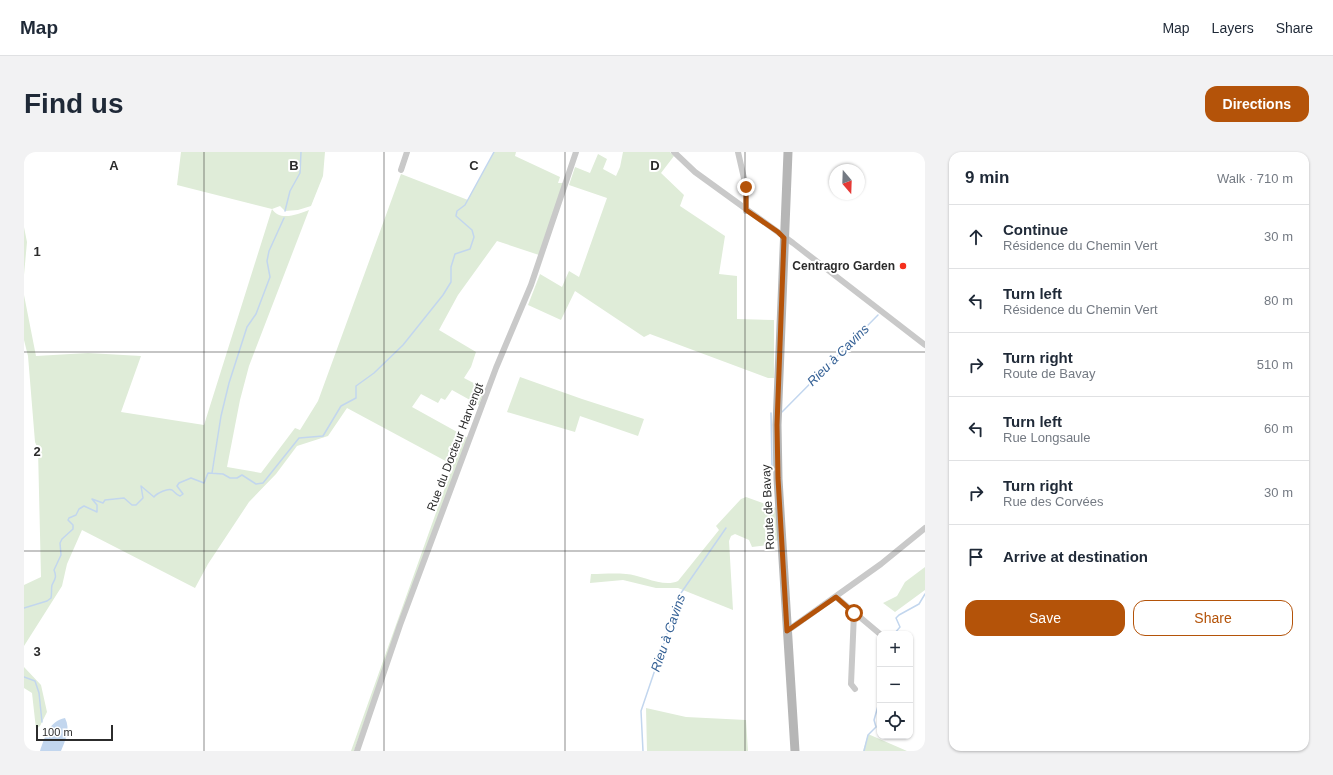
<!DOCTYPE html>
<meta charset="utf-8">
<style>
:root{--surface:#fff;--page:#f2f2f3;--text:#1f2937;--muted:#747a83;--line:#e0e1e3;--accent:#b45309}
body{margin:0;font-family:Helvetica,sans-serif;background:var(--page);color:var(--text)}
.controls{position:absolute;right:12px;bottom:12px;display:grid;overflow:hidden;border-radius:8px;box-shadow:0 1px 3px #0004}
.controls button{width:36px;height:36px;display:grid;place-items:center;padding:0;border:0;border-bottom:1px solid var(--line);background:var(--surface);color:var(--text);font:20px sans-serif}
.compass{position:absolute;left:805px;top:12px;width:36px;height:36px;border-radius:50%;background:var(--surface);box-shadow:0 1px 3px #0004;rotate:161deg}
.scale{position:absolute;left:12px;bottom:10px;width:77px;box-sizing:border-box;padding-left:4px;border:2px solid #2c2c2c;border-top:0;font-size:11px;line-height:14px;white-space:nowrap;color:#2c2c2c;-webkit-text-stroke:3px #fff;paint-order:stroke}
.stop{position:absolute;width:12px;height:12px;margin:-9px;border:3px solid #b45309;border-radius:50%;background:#fff}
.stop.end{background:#b45309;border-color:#fff;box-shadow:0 1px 4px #0008}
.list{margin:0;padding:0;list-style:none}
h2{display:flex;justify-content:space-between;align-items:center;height:52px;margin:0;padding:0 16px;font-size:17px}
h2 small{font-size:13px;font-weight:400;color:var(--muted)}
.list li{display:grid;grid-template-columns:26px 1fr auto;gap:12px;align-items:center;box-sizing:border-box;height:64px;padding:0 16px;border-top:1px solid var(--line)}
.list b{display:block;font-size:15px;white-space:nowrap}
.list p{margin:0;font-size:13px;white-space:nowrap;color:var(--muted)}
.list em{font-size:13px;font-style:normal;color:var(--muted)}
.actions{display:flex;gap:8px;padding:12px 16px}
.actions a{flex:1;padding:9px 0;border:1px solid var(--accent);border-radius:12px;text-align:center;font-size:14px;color:var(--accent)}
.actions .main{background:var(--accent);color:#fff}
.icon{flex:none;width:22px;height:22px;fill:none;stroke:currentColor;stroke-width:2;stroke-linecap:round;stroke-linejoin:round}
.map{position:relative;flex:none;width:901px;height:599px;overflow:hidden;border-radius:12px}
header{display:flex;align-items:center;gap:24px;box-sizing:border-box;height:56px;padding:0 20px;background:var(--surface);border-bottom:1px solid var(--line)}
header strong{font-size:19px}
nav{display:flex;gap:22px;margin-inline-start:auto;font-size:14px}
.intro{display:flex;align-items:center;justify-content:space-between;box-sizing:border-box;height:96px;padding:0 24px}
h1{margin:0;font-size:28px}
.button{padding:10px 18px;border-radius:12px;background:var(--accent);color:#fff;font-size:14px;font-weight:700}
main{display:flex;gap:24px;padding:0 24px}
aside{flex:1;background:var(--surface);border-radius:12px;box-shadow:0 1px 3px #0004}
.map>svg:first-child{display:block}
.green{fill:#dfecd8}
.water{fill:#c2d6ee}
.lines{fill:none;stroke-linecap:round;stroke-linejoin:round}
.stream{stroke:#c2d6ee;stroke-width:1.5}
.street{stroke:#c9c9c9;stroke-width:6}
.secondary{stroke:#b6b6b6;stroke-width:9}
.route{stroke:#b45309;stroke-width:5}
.grid{fill:none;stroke:#2c2c2c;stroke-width:1;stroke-opacity:0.55}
.poi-dot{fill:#f52f1c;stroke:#fff;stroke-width:1.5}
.labels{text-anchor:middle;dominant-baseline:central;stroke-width:4;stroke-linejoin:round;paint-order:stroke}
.poi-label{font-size:12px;font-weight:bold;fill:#2c2c2c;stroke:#fff;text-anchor:end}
.street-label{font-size:12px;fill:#2c2c2c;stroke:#fff}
.water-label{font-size:13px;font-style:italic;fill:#346095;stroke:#fff}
.grid-label{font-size:13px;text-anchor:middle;font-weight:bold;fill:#2c2c2c;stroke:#fff;stroke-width:4;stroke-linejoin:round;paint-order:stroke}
</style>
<header>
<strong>Map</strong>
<nav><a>Map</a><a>Layers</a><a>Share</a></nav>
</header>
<div class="intro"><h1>Find us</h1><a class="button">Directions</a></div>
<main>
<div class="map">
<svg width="901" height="599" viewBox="0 0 901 599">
<rect width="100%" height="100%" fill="#fff"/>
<path class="green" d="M 157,0 L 301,0 L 299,24 L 287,54 L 274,58 L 261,59 L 256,54 L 248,57 C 256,70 274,62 285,58 L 225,214 L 216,248 L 203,315 L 237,321 L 271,276 L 276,278 L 294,249 L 377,22 L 444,48 L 470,0 L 492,0 L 491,4 L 536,25 L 534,31 L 539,31 L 515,103 L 473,89 L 434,143 L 415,178 L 452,200 L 447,215 L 440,226 L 461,237 L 455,253 L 428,238 L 421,248 L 417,246 L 414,251 L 397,242 L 388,255 L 444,286 L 368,491 L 330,599 L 327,599 L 429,313 L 323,256 L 304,284 L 273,294 L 252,322 L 225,350 L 184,412 L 171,436 L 58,378 L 43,412 L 38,434 L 0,494 L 0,433 L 17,425 L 14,297 L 11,290 L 4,204 L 0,188 L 0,143 L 12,204 L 64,201 L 117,204 L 97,260 L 180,273 L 248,57 L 153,33 Z
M 599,0 L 646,0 L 650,4 L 637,21 L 660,43 L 656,54 L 701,84 L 695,122 L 713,124 L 713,167 L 750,168 L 750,226 L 744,226 L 626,182 L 620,185 L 551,139 L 537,168 L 504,153 L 516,122 L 538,135 L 545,119 L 555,125 L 583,46 L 545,33 L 551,15 L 566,21 L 574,2 L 583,7 L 579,17 L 592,24 L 596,15 Z
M 0,75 L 3,90 L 0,123 Z
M 496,225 L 558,247 L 620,267 L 614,284 L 556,264 L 551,280 L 483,260 Z
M 722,345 L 752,356 L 758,386 L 744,393 L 728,395 L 725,388 L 711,382 L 707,384 L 705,389 L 709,458 L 654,436 L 632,436 L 599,428 L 566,431 L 567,422 C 578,422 590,421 602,422 C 618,423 639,436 654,429 L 695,378 L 692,374 L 717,347 Z
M 901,415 L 901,438 L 871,460 L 859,451 L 873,444 L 881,430 Z
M 0,515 L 17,533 L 23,560 L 16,574 L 12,577 L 8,541 L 0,536 Z
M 622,556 L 662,565 L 722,568 L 724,599 L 623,599 Z
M 844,582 L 883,599 L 839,599 Z"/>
<path class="water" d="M 41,566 C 47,577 41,589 37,599 L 16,599 C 21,585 25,569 41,566 Z"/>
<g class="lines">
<path class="stream" d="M 261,59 L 266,39 L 276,21 L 277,0
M 758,260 L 854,163
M 188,321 L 197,264 L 205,231 L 223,175 L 232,162 L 246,125 L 243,109 L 245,99 L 260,66
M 743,321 L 748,314 L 747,261
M 0,456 L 23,449 L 27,446 C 28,442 27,437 28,433 C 31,427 33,425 30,418 L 37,403 L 36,391 L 38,387 L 49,377 L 49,373 L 44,368 L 45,366 L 52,363 L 55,357 L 60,354 L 73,360 L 73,353 L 68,347 L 79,351 L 81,348 L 100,346 L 108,353 L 112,353 L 119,346 L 117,334 L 130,345 C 133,341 144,336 148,338 C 151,340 152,343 156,344 L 159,342 L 153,334 L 155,331 L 167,326 L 180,331 L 184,321 L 199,322 L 206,326 L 213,326 L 218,323 L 232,332 L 239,331 L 275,286 L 299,284 L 317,254 L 332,246 L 332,234 L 350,221 L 379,193 L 419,143 L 427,130 L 427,115 L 431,102 L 446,97 L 450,85 L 448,78 L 432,64 L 433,59 L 441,53 L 470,0
M 870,482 L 876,475 L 872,466 L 875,463 L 895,452 L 901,442
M 856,515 L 856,519
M 0,525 L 11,529 L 15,541 L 18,570
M 619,599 L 617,559 L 657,441 L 702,376
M 840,599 L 844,583 L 852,575 L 850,568 L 856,547"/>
<path class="street" d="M 650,0 L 671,20 L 769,91 L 901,193
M 714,0 L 722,35 L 722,59
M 377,18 L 383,0
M 812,445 L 856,482
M 830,461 L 827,532 L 831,537
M 763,479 L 857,412 L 901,376
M 333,599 L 376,473 L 472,216 L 507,133 L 552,0"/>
<path class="secondary" d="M 764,0 L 753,273 L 754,327 L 771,599"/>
</g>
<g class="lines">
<path class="route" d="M 722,35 L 722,58 L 754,80 L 760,86 L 753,273 L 754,326 L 763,479 L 812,445 L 830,461"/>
</g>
<path class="grid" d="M 180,0 L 180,599M 360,0 L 360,599M 541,0 L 541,599M 721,0 L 721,599M 0,200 L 901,200M 0,399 L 901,399"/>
<circle class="poi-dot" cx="879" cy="114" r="4"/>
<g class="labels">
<g class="poi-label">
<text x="871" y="114">Centragro Garden</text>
</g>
<g class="street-label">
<text transform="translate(431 295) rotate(-69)">Rue du Docteur Harvengt</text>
<text transform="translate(744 355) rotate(-93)">Route de Bavay</text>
</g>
<g class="water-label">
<text transform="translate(814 203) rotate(-45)">Rieu à Cavins</text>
<text transform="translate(644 481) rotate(-71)">Rieu à Cavins</text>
</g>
</g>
<g class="grid-label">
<text x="90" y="18">A</text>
<text x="270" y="18">B</text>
<text x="450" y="18">C</text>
<text x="631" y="18">D</text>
<text x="13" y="104">1</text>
<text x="13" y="304">2</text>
<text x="13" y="504">3</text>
</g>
</svg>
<div class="controls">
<button>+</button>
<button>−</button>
<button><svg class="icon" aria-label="locate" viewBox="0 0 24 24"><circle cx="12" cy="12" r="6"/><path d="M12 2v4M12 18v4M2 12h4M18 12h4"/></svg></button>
</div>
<svg class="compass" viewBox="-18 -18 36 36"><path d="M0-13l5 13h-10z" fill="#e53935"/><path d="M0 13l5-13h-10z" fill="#747a83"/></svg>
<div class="scale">100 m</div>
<div class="stop" style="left:830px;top:461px"></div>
<div class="stop end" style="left:722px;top:35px"></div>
</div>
<aside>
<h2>9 min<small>Walk · 710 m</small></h2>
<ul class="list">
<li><svg class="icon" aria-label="ahead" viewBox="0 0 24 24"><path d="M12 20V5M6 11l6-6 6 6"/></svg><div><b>Continue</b><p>Résidence du Chemin Vert</p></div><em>30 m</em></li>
<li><svg class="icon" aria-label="left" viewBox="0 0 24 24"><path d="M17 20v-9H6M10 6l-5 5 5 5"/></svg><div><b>Turn left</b><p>Résidence du Chemin Vert</p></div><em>80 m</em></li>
<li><svg class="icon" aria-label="right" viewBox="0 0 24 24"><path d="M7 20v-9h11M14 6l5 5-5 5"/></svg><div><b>Turn right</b><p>Route de Bavay</p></div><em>510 m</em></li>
<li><svg class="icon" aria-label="left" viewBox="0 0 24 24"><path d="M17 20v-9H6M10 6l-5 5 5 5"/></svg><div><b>Turn left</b><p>Rue Longsaule</p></div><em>60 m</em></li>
<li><svg class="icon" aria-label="right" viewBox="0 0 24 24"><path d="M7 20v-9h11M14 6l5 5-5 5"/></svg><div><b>Turn right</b><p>Rue des Corvées</p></div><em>30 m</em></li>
<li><svg class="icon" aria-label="arrive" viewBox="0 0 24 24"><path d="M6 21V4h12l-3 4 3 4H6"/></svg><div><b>Arrive at destination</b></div></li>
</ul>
<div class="actions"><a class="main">Save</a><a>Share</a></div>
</aside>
</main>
